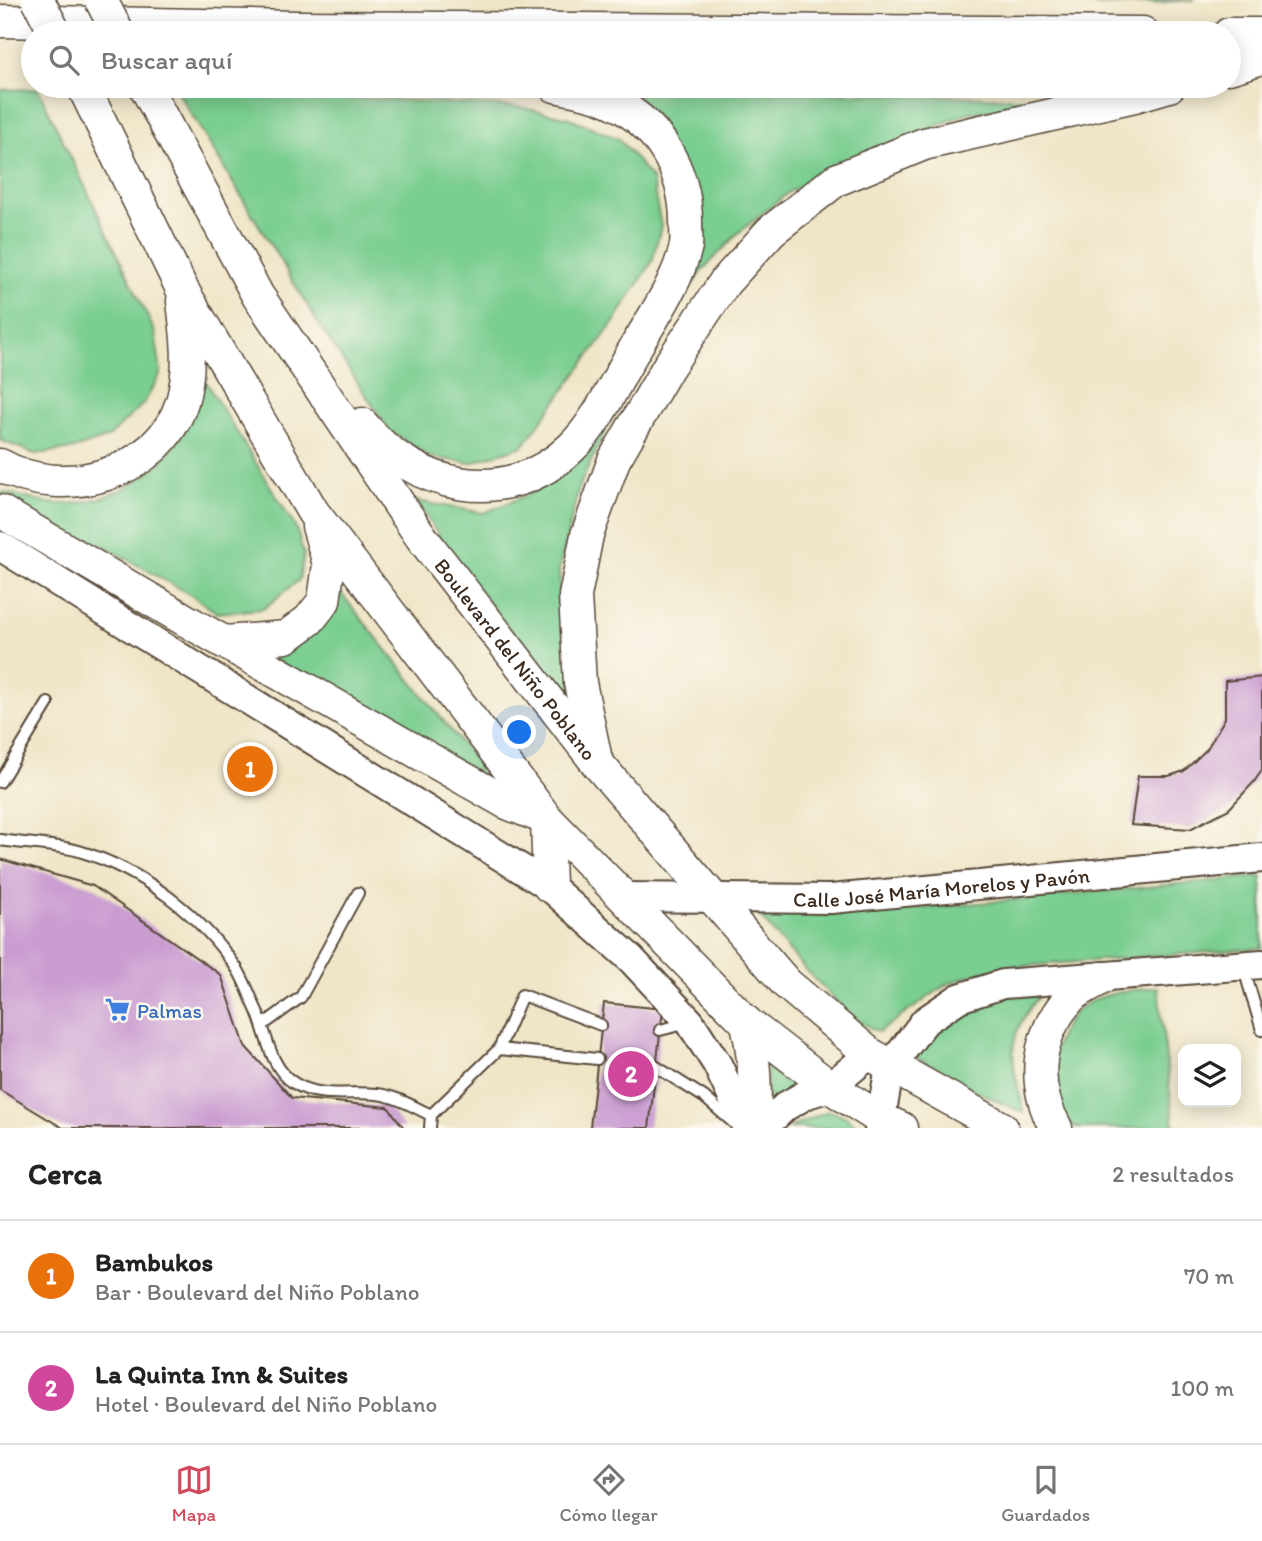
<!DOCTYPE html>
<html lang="es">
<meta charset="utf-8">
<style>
:root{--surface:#fff;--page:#f2f2f2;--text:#222;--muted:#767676;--line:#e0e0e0;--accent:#d1495b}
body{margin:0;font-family:Itim,sans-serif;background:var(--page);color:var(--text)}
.controls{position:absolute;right:21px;bottom:21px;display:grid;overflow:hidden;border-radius:14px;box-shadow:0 4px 18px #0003}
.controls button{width:63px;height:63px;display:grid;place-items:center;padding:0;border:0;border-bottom:2px solid var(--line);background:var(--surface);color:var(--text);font:35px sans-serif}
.you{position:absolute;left:520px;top:733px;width:24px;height:24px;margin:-18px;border:5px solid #fff;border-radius:50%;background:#1a73e8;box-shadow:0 0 0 10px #1a73e833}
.badge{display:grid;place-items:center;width:46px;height:46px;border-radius:50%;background:var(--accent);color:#fff;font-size:23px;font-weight:700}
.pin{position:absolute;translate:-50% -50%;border:4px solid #fff;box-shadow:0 2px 7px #0006}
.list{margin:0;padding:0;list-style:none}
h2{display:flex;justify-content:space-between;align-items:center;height:91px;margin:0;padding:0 28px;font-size:30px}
h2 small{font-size:23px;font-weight:400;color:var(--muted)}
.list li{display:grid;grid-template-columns:46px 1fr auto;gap:21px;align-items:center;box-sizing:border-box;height:112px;padding:0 28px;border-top:2px solid var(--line)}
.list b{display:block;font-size:26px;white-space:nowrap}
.list p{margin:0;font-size:23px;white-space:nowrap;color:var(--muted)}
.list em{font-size:23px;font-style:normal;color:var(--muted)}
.icon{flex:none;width:38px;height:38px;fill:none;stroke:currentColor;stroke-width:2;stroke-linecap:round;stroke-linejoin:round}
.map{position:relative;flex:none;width:1262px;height:1128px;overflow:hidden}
.search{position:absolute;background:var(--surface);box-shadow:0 4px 18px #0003;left:21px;right:21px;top:21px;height:77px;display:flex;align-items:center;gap:18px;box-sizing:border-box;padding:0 24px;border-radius:38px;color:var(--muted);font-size:26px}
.sheet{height:315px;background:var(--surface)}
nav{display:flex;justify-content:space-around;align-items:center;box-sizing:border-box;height:98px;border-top:2px solid var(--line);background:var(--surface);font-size:19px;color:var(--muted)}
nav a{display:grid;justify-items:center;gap:4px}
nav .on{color:var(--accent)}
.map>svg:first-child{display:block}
.green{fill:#7ace91;stroke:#5a7c58;stroke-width:2}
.building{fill:#ca9dd1}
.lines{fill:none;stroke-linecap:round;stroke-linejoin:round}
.service-casing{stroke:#564637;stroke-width:14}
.tertiary-casing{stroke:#564637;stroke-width:32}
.secondary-casing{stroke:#564637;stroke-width:35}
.service{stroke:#fff;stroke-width:10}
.tertiary{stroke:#fff;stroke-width:28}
.secondary{stroke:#fff;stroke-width:32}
.secondary-bridge-casing{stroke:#564637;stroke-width:35;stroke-linecap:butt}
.secondary-bridge{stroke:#fff;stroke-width:32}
.labels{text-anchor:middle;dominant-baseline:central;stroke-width:5;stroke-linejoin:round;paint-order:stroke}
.street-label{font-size:21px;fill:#3b2a1e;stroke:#fbf7ec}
.shop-label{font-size:21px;fill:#366cbe;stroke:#fbf7ec;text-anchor:start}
</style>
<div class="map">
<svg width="1262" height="1128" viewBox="0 0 1262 1128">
<rect width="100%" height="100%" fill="#fbf7ec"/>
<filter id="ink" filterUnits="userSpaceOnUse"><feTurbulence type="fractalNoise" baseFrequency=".0143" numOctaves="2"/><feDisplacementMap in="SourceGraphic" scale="14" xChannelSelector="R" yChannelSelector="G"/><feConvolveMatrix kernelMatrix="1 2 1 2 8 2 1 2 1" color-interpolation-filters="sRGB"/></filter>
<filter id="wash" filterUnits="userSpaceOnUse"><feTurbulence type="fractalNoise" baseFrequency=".00686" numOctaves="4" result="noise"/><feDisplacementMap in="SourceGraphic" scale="28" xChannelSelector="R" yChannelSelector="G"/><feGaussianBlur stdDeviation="1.57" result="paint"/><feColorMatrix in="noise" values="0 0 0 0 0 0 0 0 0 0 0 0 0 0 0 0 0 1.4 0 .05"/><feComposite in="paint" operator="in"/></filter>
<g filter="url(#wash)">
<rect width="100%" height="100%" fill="#efe5c7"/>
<path class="green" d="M 1069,0 L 1195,0 L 1099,6 Z
M 625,86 L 1077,100 L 968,113 L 849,162 L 789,192 L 738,233 L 702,271 L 664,325 L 613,414 L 579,487 L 559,570 L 562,619 L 578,715 L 454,559 L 416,501 L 484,513 L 536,491 L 596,430 L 697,249 L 660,120 Z
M 175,87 L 520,107 L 570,118 L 619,139 L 652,179 L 661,226 L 652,262 L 614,322 L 523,446 L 470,463 L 430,457 L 389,430 L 318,323 Z
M 38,89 L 155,332 L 161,373 L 144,403 L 109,437 L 74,449 L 35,454 L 0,440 L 0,90 Z
M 199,371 L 296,528 L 304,555 L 299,580 L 263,609 L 217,613 L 196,598 L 104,546 L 74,543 L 0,499 L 0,492 C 18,494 41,504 58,504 C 112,505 169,471 189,419 C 195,404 196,386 199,371 Z
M 340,592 L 490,779 L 269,657 Z
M 1262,876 L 1262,948 L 1010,967 L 981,972 L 947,984 L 879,1032 C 842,1018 781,941 754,909 L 819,915 L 906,910 Z
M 1158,987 L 1174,1128 L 1077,1128 C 1035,1108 1049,1032 1081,1007 C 1102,992 1133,990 1158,987 Z
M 1040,995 C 1001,1041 1013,1061 1024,1113 L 980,1093 L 909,1053 L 942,1020 L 993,997 Z
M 767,1050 L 812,1090 L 767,1104 Z
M 828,1111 C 841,1113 849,1117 857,1128 L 788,1128 Z"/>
<g id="blocks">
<path class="building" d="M 1262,677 L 1262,770 L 1254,782 L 1229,809 L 1190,829 L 1131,825 L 1138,776 L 1169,776 L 1184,771 L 1207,749 L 1225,718 L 1225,681 Z
M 0,859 L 93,886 L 221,975 L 245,1046 L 292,1098 L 388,1107 L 404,1128 L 63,1128 L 0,1090 Z
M 604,1003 L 663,1009 L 649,1128 L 590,1128 Z"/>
</g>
</g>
<g filter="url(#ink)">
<use href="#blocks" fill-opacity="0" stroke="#564637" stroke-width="2"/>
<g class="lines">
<defs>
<path id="service" d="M 0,782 L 48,703
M 0,840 C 25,844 54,844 79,851 C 143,870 201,915 238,970 C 245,982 250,996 256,1009 C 267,1033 269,1067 294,1083 C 319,1099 349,1091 377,1094 C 396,1096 414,1107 431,1115 L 430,1128
M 1243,966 L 1262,1030
M 263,1025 L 301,997 L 358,893
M 660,1030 L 688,1023
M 499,1049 L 597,1059
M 655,1066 L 704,1097 L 735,1124
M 431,1115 L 499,1049 L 522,995 L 601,1025"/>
<g id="tertiary">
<path d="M 0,546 L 549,886 L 631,959 L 690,1022 L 717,1064 L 747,1128"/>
<path id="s1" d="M 622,897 L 831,899 L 1262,858"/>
<path d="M 762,1128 L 786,1106 L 807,1094 L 830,1087 L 870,1054"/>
<path d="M 879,1128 L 890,1067 L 925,1021 L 959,998 L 1003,984 L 1262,964"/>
</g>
<g id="secondary">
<path d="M 0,21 L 298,27 L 1143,33"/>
<path d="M 1229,34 L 1262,34"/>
<path d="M 1229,68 L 1262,58"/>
<path d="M 83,86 L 182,289 L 313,512 L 547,819 L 747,1023 L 830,1087 L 879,1118 L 901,1128"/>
<path id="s2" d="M 145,86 L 258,296 L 422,538 L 597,763 L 786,983 L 870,1054 L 1002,1128"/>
<path d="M 362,424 C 415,489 506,510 571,448 C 597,424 616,381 634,350 C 653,317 677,284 686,246 C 687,239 686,232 686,225 C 687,171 657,120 606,99 C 590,92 571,90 555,86"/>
<path d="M 0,465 C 63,501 159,475 182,402 C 192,367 187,336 183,301"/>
<path d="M 0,511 L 187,621 L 507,803 L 547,819 L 549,886"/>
<path d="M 225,642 L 286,637 L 309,620 L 324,601 L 329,564 L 318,526"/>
<path d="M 595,755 L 580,683 L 575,596 L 587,535 L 614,460 L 668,367 L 725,282 L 771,231 L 836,180 L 924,144 L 1135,96 L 1169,86"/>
<path d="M 747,1023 C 755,1059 757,1091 753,1128"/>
<path d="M 1056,1128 C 1031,1084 1036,1036 1070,998 C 1078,990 1092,984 1102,978"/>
</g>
</defs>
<use href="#service" class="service-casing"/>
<use href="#tertiary" class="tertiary-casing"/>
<use href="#secondary" class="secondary-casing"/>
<use href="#service" class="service"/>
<use href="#tertiary" class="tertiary"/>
<use href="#secondary" class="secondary"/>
<defs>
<path id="secondary-bridge" d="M 38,0 L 55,33
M 101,0 L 118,33"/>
</defs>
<use href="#secondary-bridge" class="secondary-bridge-casing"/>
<use href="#secondary-bridge" class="secondary-bridge"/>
</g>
</g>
<defs>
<symbol id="supermarket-bare" viewBox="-9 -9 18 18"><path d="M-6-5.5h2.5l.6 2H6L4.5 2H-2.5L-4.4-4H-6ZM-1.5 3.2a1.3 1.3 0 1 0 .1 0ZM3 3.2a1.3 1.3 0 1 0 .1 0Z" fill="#3f7fe0" stroke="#fbf7ec" stroke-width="2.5" paint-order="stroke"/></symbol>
</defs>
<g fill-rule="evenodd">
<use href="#supermarket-bare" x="100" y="992" width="35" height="35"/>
</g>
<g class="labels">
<g class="street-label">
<text stroke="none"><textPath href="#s2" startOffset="684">Boulevard del Niño Poblano</textPath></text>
<text stroke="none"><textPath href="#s1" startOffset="320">Calle José María Morelos y Pavón</textPath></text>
</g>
<g class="shop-label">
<text x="137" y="1010">Palmas</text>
</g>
</g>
</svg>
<div class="controls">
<button><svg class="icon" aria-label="layers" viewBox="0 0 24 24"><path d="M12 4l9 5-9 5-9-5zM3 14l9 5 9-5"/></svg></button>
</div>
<div class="you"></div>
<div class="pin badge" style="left:250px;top:769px;background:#e8710a">1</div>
<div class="pin badge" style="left:631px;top:1074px;background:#d1479c">2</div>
<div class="search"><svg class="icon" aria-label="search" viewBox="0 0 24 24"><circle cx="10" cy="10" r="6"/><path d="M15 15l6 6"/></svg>Buscar aquí</div>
</div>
<section class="sheet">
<h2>Cerca<small>2 resultados</small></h2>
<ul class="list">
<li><span class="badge" style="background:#e8710a">1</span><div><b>Bambukos</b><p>Bar · Boulevard del Niño Poblano</p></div><em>70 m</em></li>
<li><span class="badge" style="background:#d1479c">2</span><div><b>La Quinta Inn &amp; Suites</b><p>Hotel · Boulevard del Niño Poblano</p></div><em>100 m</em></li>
</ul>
</section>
<nav>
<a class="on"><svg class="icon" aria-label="map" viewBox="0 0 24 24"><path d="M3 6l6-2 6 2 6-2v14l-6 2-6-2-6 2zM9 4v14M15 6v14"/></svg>Mapa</a>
<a><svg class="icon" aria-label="directions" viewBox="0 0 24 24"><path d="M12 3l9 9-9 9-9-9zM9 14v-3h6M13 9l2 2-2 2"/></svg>Cómo llegar</a>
<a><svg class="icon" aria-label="saved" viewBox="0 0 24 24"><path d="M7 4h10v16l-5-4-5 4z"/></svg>Guardados</a>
</nav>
